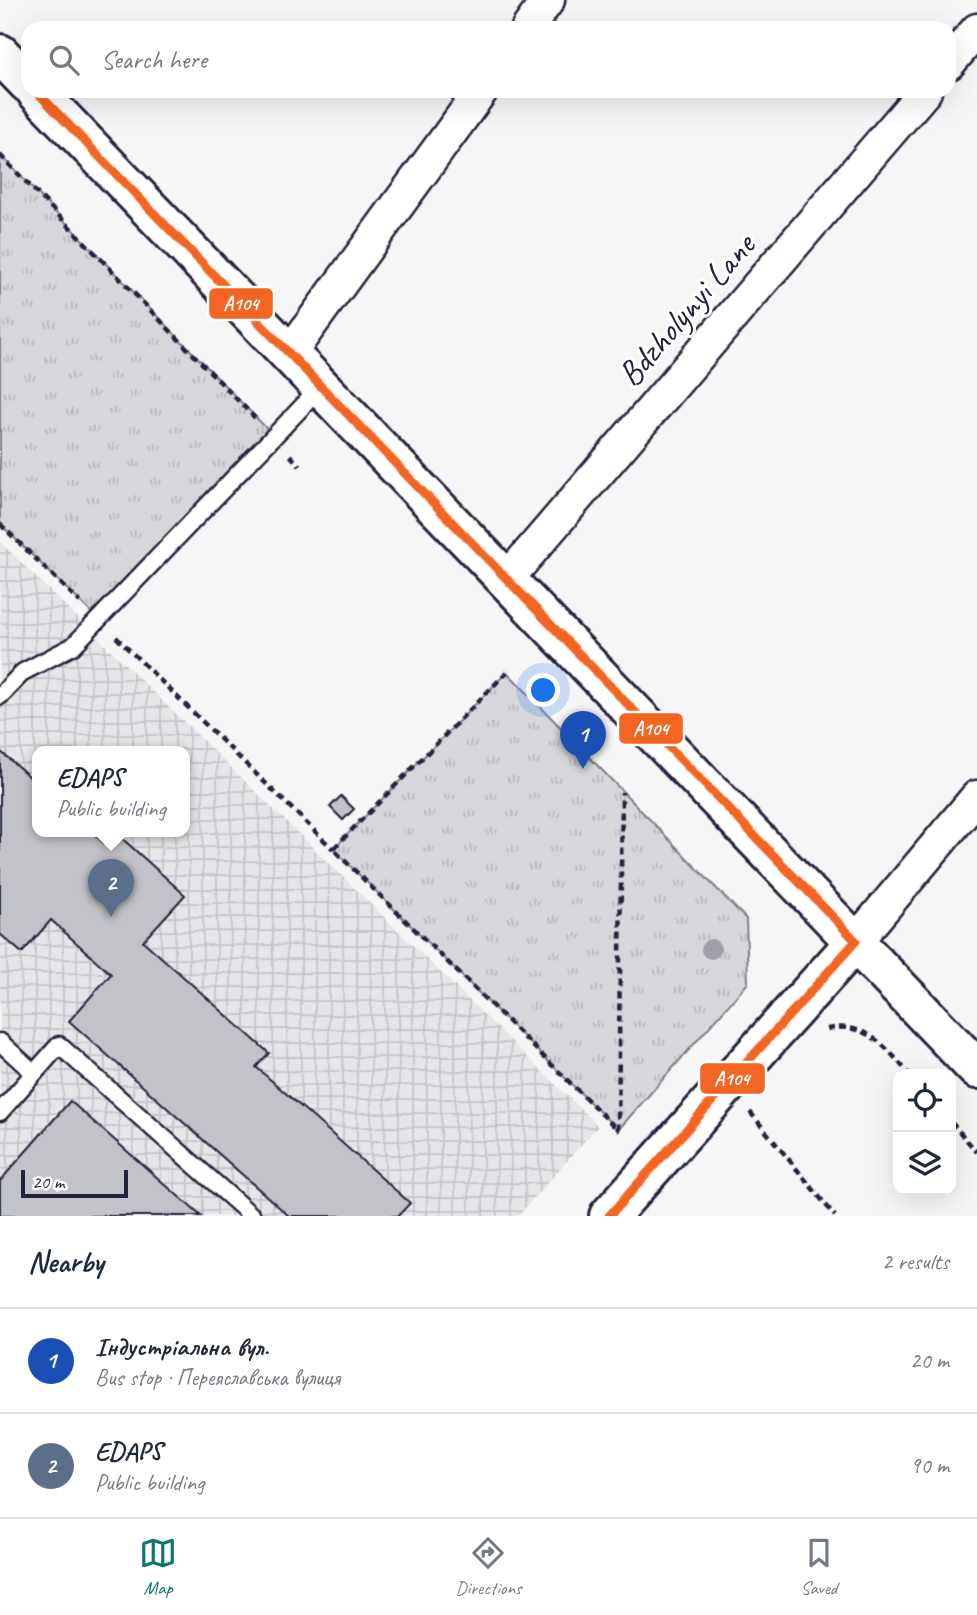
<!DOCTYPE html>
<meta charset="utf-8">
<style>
:root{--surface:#fff;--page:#f2f2f3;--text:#1f2937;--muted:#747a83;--line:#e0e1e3;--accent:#0f766e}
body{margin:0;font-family:Caveat,sans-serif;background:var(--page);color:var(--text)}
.controls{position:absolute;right:21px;bottom:21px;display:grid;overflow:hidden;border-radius:14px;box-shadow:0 7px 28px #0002}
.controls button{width:63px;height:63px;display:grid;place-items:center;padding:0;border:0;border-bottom:2px solid var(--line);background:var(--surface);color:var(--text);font:35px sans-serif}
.scale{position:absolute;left:21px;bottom:18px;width:107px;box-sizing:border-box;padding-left:7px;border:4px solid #22223b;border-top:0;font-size:19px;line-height:24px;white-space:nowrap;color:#22223b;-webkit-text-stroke:5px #fff;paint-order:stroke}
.you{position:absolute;left:544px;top:691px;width:24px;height:24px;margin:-18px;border:5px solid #fff;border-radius:50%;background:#1a73e8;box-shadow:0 0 0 10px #1a73e833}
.badge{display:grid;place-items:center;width:46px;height:46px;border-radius:50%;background:var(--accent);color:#fff;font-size:23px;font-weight:700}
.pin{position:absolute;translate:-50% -58px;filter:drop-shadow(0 2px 4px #0008)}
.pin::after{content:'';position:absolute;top:37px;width:24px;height:21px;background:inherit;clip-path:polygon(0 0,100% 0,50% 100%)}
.popup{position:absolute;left:32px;top:746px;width:158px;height:91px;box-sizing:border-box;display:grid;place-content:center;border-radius:14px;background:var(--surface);filter:drop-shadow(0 2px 5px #0005);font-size:23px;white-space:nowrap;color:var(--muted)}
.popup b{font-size:26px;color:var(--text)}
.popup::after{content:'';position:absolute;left:50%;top:100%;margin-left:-14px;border:14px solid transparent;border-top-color:var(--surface)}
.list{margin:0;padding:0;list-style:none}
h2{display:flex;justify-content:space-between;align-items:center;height:91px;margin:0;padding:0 28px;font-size:30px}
h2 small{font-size:23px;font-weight:400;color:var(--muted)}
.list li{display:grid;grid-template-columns:46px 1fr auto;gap:21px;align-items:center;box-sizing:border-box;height:105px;padding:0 28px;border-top:2px solid var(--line)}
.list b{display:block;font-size:26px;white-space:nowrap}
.list p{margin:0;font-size:23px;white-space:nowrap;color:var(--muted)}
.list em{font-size:23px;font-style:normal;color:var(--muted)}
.icon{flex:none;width:38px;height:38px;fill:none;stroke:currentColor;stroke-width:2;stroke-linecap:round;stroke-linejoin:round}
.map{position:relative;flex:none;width:977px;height:1216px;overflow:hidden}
.search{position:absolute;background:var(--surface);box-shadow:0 7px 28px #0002;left:21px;right:21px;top:21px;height:77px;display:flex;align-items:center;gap:18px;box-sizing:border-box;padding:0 24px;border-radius:21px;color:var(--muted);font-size:26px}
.sheet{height:301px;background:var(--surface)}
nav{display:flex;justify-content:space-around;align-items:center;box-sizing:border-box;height:98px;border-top:2px solid var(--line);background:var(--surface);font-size:19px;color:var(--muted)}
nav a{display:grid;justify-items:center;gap:4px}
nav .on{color:var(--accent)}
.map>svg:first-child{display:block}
.industrial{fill:url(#industrial-grid);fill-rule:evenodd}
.grass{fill:url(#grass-tufts);stroke:#7c7c8b;stroke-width:2}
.building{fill:#c2c2c9;stroke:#22223b;stroke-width:2}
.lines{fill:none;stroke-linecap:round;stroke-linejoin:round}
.service-casing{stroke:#22223b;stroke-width:21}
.minor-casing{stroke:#22223b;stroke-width:37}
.tertiary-casing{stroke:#22223b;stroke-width:44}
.secondary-casing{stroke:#22223b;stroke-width:44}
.path{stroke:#22223b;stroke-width:4.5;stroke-dasharray:7 5;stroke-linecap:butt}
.service{stroke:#fff;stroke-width:16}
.minor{stroke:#fff;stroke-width:32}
.tertiary{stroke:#fff;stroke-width:38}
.secondary{stroke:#fff;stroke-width:38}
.bus-1-casing{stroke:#fff;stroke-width:14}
.bus-1{stroke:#f26522;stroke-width:9}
.tree{fill:#9f9faa}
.labels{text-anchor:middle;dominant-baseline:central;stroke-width:6;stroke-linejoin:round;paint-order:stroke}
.street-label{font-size:35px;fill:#22223b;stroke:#fff}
.line-badge{stroke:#fff;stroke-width:2.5}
.badge-label{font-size:19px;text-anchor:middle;font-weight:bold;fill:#fff}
</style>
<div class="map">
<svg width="977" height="1216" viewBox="0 0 977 1216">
<defs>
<pattern id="industrial-grid" width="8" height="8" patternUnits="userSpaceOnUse" patternTransform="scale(1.75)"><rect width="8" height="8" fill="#e6e6e9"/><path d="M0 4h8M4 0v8" fill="none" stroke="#c5c5c9"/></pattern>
<pattern id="grass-tufts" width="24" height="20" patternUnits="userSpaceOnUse" patternTransform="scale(1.75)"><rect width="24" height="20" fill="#d7d7db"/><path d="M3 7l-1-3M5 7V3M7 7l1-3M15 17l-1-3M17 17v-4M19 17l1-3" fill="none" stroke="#b8b8bd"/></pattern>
</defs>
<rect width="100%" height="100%" fill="#f6f6f7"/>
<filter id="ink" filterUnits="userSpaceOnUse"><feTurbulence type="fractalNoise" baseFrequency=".0143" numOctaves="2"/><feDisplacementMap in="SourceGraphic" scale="14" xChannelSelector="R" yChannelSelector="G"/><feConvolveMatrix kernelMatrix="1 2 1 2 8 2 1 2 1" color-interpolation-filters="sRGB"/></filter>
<g filter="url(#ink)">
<path class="industrial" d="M 0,542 L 598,1126 L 518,1216 L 0,1216 ZM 38,751 L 184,751 L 184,831 L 38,831 Z"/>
<path class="grass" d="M 0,155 L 274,436 L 99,620 L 0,524 Z
M 507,672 L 746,919 L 748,983 L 618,1130 L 333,849 Z"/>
<path class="building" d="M 0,751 L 38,784 L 38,831 L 91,831 L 106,845 L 116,833 L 185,895 L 143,941 L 269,1053 L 256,1067 L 410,1203 L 398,1216 L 289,1216 L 69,1021 L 111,974 L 51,920 L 22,953 L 0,934 Z
M 341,796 L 354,809 L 343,820 L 330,807 Z
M 70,1101 L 201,1216 L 0,1216 L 0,1181 Z"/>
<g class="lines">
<defs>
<path id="service" d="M 0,696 L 23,672 L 73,646 L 321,387
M 0,1042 L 34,1073
M 0,1112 L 59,1045 L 252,1216"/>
<path id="minor" d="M 528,28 L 548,0
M 949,63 L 977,30
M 289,354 L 481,91
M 507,579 L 925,91
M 856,941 L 977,797"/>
<path id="tertiary" d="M 609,1216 L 856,941"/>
<path id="secondary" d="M 0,54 L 28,83
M 36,91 L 977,1069"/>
</defs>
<use href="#service" class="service-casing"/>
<use href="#minor" class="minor-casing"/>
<use href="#tertiary" class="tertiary-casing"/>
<use href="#secondary" class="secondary-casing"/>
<path class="path" d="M 0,155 L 255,418
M 290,455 L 300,466
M 0,524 L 80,602
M 116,637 L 333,849
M 507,672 L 333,849 L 618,1130 L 622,792
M 827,1029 C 866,1021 886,1047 909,1074
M 750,1112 L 835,1216
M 951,1122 L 977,1152"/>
<use href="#service" class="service"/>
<use href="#minor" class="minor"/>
<use href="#tertiary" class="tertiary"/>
<use href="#secondary" class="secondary"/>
<defs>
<path id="bus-1" d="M 36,91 L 856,941
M 609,1216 L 856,941"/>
</defs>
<use href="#bus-1" class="bus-1-casing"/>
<use href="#bus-1" class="bus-1"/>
</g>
<circle class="tree" cx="711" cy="949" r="10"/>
</g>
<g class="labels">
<g class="street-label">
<text transform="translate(686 310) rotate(-49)">Bdzholynyi Lane</text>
</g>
</g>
<g class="line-badge">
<rect x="208" y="287" width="66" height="33" rx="7" fill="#f26522"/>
<rect x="618" y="712" width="66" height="33" rx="7" fill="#f26522"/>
<rect x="699" y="1062" width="67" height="33" rx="7" fill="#f26522"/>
</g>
<g class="badge-label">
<text x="241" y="310">А104</text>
<text x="651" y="735">А104</text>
<text x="732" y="1085">А104</text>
</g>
</svg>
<div class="controls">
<button><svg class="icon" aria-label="locate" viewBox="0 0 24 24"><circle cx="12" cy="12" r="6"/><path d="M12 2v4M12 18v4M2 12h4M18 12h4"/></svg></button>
<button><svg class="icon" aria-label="layers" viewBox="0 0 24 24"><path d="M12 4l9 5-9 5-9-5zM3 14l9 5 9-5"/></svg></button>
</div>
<div class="scale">20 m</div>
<div class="you"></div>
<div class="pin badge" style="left:583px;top:769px;background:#1a4fb4">1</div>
<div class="pin badge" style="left:111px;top:917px;background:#5c6f8a">2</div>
<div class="popup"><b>EDAPS</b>Public building</div>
<div class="search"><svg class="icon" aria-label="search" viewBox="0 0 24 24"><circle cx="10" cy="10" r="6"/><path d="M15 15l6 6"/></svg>Search here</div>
</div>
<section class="sheet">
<h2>Nearby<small>2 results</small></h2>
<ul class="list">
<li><span class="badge" style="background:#1a4fb4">1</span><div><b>Індустріальна вул.</b><p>Bus stop · Переяславська вулиця</p></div><em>20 m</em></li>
<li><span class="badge" style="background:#5c6f8a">2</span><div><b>EDAPS</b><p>Public building</p></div><em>90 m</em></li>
</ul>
</section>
<nav>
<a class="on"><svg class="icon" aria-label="map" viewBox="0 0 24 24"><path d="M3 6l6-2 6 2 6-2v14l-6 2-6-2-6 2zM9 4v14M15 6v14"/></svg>Map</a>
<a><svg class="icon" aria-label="directions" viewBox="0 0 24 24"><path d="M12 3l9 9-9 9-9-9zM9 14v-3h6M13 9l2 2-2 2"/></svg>Directions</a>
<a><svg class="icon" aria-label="saved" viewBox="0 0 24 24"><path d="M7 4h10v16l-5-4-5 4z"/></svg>Saved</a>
</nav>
